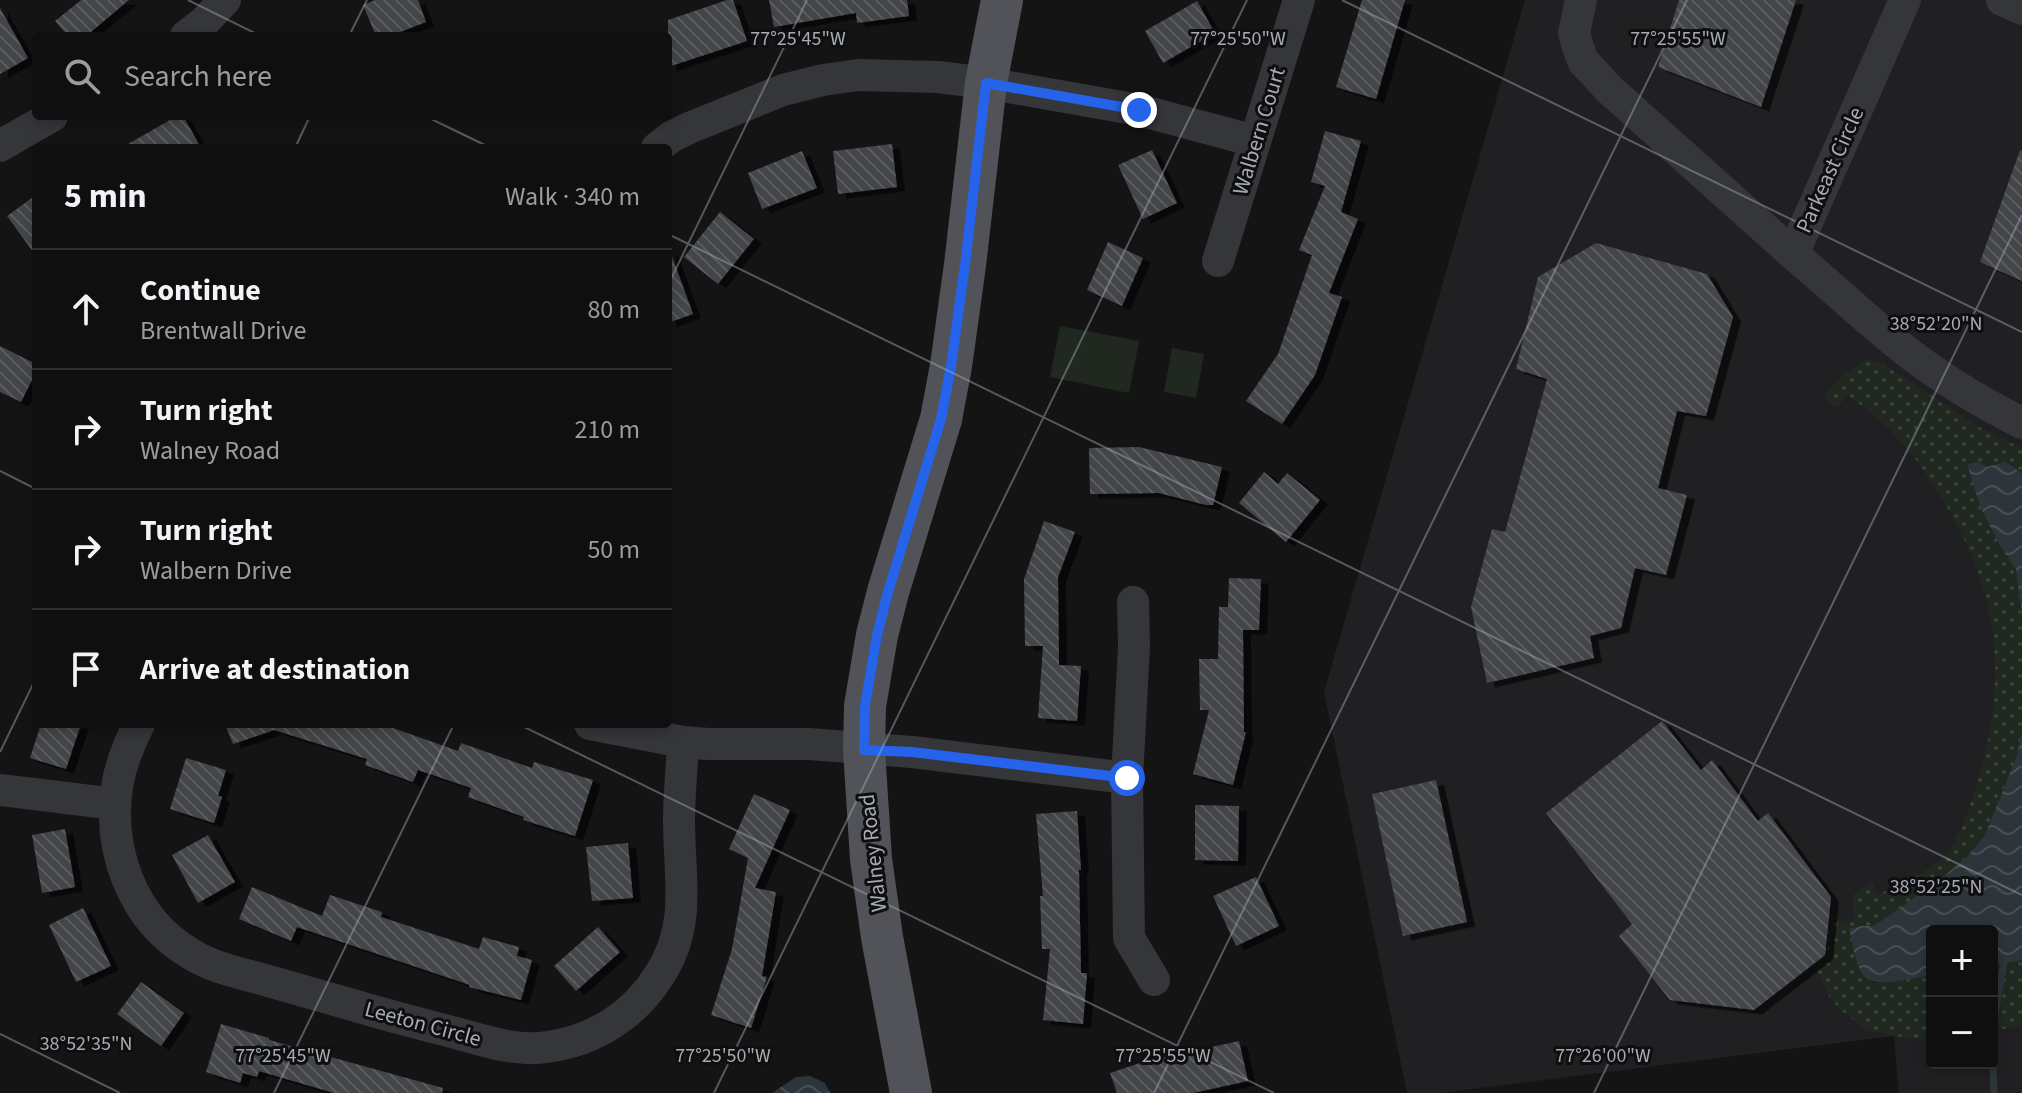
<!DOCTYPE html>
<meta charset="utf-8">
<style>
:root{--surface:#0f0f10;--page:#1d1d1e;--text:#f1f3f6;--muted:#9b9c9f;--line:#2f2f30}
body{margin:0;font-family:"Source Sans 3",sans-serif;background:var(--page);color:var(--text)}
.controls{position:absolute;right:24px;bottom:24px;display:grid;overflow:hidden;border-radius:8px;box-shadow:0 4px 12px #0003}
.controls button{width:72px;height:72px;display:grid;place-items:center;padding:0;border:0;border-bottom:2px solid var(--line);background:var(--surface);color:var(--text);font:40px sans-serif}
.stop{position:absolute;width:24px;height:24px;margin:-18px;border:6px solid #2563eb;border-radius:50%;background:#fff}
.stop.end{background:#2563eb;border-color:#fff;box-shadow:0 2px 8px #0008}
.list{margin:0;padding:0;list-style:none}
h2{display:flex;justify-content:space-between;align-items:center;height:104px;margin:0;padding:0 32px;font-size:34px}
h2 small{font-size:26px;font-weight:400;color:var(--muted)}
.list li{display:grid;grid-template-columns:52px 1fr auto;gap:24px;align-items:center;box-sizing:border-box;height:120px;padding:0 32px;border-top:2px solid var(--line)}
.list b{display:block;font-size:30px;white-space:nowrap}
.list p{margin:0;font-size:26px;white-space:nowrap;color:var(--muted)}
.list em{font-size:26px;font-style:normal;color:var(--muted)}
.icon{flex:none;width:44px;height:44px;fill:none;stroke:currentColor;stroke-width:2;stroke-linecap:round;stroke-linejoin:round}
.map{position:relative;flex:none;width:2022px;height:1093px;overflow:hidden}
.search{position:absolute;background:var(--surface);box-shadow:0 4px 12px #0003;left:32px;top:32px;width:640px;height:88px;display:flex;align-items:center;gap:20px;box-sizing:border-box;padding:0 28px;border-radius:8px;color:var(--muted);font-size:30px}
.panel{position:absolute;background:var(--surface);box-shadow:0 4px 12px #0003;left:32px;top:144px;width:640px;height:584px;border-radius:8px}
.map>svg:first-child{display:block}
.built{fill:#202022;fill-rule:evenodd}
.grass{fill:url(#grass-dots)}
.park{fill:#202820}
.water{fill:url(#water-waves)}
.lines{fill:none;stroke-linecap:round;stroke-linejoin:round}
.stream{stroke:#2c353a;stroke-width:7}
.building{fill:url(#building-back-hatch);filter:url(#shadow)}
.minor{stroke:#35363a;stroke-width:32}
.major{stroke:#515359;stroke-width:42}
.route{stroke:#2563eb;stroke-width:10}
.ticks{fill:none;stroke:#a6abb5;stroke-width:2;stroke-opacity:0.45}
.labels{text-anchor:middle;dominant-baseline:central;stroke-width:6;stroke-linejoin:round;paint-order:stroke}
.street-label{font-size:22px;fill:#a6abb5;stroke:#0f0f10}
.ticks-label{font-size:20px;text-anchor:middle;fill:#a6abb5;stroke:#0f0f10;stroke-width:6;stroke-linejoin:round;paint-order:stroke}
</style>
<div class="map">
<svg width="2022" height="1093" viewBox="0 0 2022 1093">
<defs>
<pattern id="grass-dots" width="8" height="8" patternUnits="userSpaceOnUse" patternTransform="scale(2)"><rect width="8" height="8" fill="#202820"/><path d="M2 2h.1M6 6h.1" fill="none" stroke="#3d443e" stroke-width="1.8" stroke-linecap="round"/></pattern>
<pattern id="water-waves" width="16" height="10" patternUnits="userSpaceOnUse" patternTransform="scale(2)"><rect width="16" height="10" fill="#2c353a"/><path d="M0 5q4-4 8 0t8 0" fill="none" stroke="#485054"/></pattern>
<pattern id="building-back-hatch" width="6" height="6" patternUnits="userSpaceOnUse" patternTransform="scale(2)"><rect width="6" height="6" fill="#434448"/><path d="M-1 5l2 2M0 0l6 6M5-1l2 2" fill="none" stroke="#5b5c60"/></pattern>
<filter id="shadow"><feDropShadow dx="8" dy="4.5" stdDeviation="0" flood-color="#0009"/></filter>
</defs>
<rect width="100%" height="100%" fill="#141415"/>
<path class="built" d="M 1525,0 L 2022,0 L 2022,1093 L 1899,1093 L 1894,1036 L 1441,1093 L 1407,1093 L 1324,692 ZM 1932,931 L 1992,931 L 1992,1063 L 1932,1063 Z"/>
<path class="grass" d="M 1866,360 L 1878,362 L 1891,369 L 1981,428 L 2022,448 L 2022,474 L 2014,467 L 2005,462 L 1987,467 L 1978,462 L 1968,464 L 1980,506 L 1997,540 L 2016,570 L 2022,615 L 2022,730 L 2017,755 L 1985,834 L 1969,855 L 1942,878 L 1874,926 L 1861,926 L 1850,929 L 1860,966 L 1864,976 L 1873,983 L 1884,983 L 1932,975 L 1932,1040 L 1894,1036 L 1866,1029 L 1840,1010 L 1830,998 L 1814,964 L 1825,955 L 1830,913 L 1845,924 L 1854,920 L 1853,895 L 1872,882 L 1878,895 C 1901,883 1927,874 1945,855 C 1961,837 1968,811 1975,789 C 1992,738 2000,681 1992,627 C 1982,550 1915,434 1847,396 L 1838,406 L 1832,406 L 1825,395 L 1844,374 Z
M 2022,960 L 2022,1026 L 1992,1031 L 1992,965 Z"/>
<path class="park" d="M 1060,326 L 1139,341 L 1129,393 L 1050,377 Z
M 1172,348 L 1204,354 L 1196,398 L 1164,392 Z"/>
<path class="water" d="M 1978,462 L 1987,467 L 2005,462 L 2014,467 L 2022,474 L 2022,615 L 2016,570 L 1997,540 L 1980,506 L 1967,464 Z
M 2022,730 L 2022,960 L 1992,965 L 1992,931 L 1932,931 L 1932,975 C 1916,977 1876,989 1865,977 C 1855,966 1853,943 1849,929 L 1861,926 L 1874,926 L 1942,878 L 1969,855 L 1985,835 L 2017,755 Z
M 810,1076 L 825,1083 L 830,1093 L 772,1093 L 796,1077 Z"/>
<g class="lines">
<path class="stream" d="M 1992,1031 L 2004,963
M 1992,1044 L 1994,1093"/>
</g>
<path class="building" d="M 81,0 L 129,0 L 86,36 L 68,36 L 55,21 Z
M 375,0 L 418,0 L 426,22 L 390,36 L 376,36 L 363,5 Z
M 727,0 L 733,0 L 747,41 L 668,67 L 668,20 Z
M 769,0 L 907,0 L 909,16 L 857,23 L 856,13 L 774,27 Z
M 1362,0 L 1405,0 L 1376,99 L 1336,87 Z
M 1679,0 L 1796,0 L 1761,107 L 1658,67 Z
M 1197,1 L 1215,33 L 1163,63 L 1145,31 Z
M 0,8 L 28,58 L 0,74 Z
M 177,116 L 183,116 L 201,148 L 121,148 Z
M 1325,131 L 1361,141 L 1341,212 L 1358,219 L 1329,293 L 1342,297 L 1315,375 L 1282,424 L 1246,401 L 1278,354 L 1312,255 L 1299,250 L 1325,186 L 1311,182 Z
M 892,144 L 897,187 L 838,194 L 833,151 Z
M 1152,150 L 1177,203 L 1143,219 L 1118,165 Z
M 2020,150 L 2022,151 L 2022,281 L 1980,262 Z
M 802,151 L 817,188 L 762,209 L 748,173 Z
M 36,195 L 36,256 L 7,216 Z
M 720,212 L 754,239 L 718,284 L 684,257 Z
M 1108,242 L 1143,258 L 1122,306 L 1087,290 Z
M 1596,243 L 1707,274 L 1733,317 L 1706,416 L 1677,411 L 1658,488 L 1687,495 L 1666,575 L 1635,568 L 1621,628 L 1590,636 L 1594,658 L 1487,683 L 1471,607 L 1492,529 L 1505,532 L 1547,379 L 1516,369 L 1538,277 Z
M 668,251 L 670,251 L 693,314 L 668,323 Z
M 0,346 L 36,364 L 36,372 L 21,402 L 0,392 Z
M 1139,447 L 1222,467 L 1213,505 L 1206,505 L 1159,493 L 1090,494 L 1089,448 Z
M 1264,472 L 1278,484 L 1287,473 L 1320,500 L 1286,542 L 1239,503 Z
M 1044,521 L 1075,532 L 1058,577 L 1059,665 L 1081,666 L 1077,721 L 1038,718 L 1043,646 L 1025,646 L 1024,579 Z
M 1229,578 L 1261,579 L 1259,630 L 1243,630 L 1244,732 L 1246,732 L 1233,785 L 1193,774 L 1209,710 L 1200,710 L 1199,659 L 1218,659 L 1219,607 L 1228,607 Z
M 1662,721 L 1701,770 L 1712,760 L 1758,821 L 1768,813 L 1831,897 L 1825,955 L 1754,1010 L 1670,1000 L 1619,936 L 1632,924 L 1546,813 Z
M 41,724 L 81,724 L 66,769 L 30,758 Z
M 225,724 L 382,724 L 458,751 L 461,743 L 532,768 L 534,762 L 593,780 L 575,836 L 523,820 L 524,817 L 468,797 L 471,788 L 418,770 L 413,782 L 365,765 L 367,759 L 274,730 L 233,744 Z
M 186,758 L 226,770 L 218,796 L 222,797 L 214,823 L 170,809 Z
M 1436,780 L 1467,922 L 1403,936 L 1372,794 Z
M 754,794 L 790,810 L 755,888 L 776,892 L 762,976 L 767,977 L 751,1028 L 711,1015 L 732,949 L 748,858 L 729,849 Z
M 1195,805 L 1239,806 L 1238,861 L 1195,860 Z
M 1077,811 L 1081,870 L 1079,870 L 1081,973 L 1087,973 L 1083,1024 L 1043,1020 L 1050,949 L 1042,949 L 1040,896 L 1043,896 L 1036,814 Z
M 65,829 L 75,887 L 42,893 L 32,835 Z
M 208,835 L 235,882 L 198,903 L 172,855 Z
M 628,843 L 633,898 L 592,901 L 586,847 Z
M 1256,877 L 1279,926 L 1236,946 L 1213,896 Z
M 252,887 L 322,916 L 330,895 L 382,912 L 381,917 L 479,949 L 483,937 L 519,947 L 517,956 L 532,960 L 521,1000 L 469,987 L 470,985 L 297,927 L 291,941 L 239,919 Z
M 83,908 L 111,966 L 76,982 L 49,925 Z
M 598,927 L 620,952 L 576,991 L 554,966 Z
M 141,982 L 184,1013 L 161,1046 L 117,1014 Z
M 221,1024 L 269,1038 L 269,1040 L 443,1088 L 442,1093 L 334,1093 L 259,1071 L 257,1077 L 243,1073 L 240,1083 L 206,1072 Z
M 1239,1041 L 1248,1081 L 1193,1093 L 1117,1093 L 1110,1073 L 1161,1056 L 1161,1058 Z"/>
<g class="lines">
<path class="minor" d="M 1581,0 L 1574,33 L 1577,44 L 1583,61 L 1609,89 L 1793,254
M 1905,0 L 1793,254 C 1831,286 1867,320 1906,351 C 1942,379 1982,403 2022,423
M 2002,0 L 2022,9
M 186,36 L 203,23 L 225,0
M 0,146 L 52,116
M 657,148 L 671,137 L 689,128 L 783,90 L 823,80 L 858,75 L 938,77 L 986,83 L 1139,110 L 1255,141
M 1218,261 L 1299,0
M 1133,602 L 1134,647 L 1127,778 L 1129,938 L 1154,980
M 139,724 C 130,742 122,761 118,781 C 106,847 131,919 191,954 C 213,968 240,973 265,980 C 300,990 335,1000 370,1010 C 397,1018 425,1025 452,1032 C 483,1040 514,1052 547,1047 C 594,1041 635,1015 660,974 C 692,925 679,875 679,821 C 679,795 682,768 683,742
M 590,724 L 683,742 L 708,744 L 809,744 L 912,752 L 1127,778
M 0,790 L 115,804"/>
<path class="major" d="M 911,1093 L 882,937 L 871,859 L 864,750 L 865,706 L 877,635 L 888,592 L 941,419 L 951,366 L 965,265 L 986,83 L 1002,0"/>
</g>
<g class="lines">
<path class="route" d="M 1127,778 L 912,752 L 864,750 L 865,706 L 877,635 L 888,592 L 941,419 L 951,366 L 965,265 L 986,83 L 1139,110"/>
</g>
<path class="ticks" d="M 188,0 L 261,36M 1342,0 L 2022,332M 349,36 L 367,0M 425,116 L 491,148M 295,148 L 310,116M 668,234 L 2022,895M 668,285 L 807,0M 0,471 L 36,489M 518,724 L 1274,1093M 0,752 L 36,678M 0,1034 L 120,1093M 274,1093 L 454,724M 714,1093 L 1247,0M 1154,1093 L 1687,0M 1594,1093 L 2022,215"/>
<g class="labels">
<g class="street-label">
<text transform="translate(1259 131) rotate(-73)">Walbern Court</text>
<text transform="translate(1830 170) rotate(-66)">Parkeast Circle</text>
<text transform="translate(873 853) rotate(-96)">Walney Road</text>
<text transform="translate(423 1024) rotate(15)">Leeton Circle</text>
</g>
</g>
<g class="ticks-label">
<text x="798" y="45">77°25'45"W</text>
<text x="1238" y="45">77°25'50"W</text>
<text x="1678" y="45">77°25'55"W</text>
<text x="1936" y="330">38°52'20"N</text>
<text x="1936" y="893">38°52'25"N</text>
<text x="86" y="1050">38°52'35"N</text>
<text x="283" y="1062">77°25'45"W</text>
<text x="723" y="1062">77°25'50"W</text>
<text x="1163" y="1062">77°25'55"W</text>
<text x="1603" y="1062">77°26'00"W</text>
</g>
</svg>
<div class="controls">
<button>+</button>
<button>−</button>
</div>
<div class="stop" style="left:1127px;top:778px"></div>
<div class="stop end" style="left:1139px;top:110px"></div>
<div class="search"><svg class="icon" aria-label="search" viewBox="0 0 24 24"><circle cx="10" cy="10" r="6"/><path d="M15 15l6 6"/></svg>Search here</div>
<section class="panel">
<h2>5 min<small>Walk · 340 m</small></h2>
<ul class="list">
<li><svg class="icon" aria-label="ahead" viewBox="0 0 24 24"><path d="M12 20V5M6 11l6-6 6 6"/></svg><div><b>Continue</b><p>Brentwall Drive</p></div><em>80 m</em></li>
<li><svg class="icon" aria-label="right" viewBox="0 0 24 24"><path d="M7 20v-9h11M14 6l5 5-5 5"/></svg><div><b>Turn right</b><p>Walney Road</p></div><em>210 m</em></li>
<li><svg class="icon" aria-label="right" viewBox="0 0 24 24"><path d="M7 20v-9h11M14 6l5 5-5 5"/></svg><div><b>Turn right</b><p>Walbern Drive</p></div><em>50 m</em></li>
<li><svg class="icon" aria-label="arrive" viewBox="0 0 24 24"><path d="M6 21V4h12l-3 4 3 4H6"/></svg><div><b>Arrive at destination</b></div></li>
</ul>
</section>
</div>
